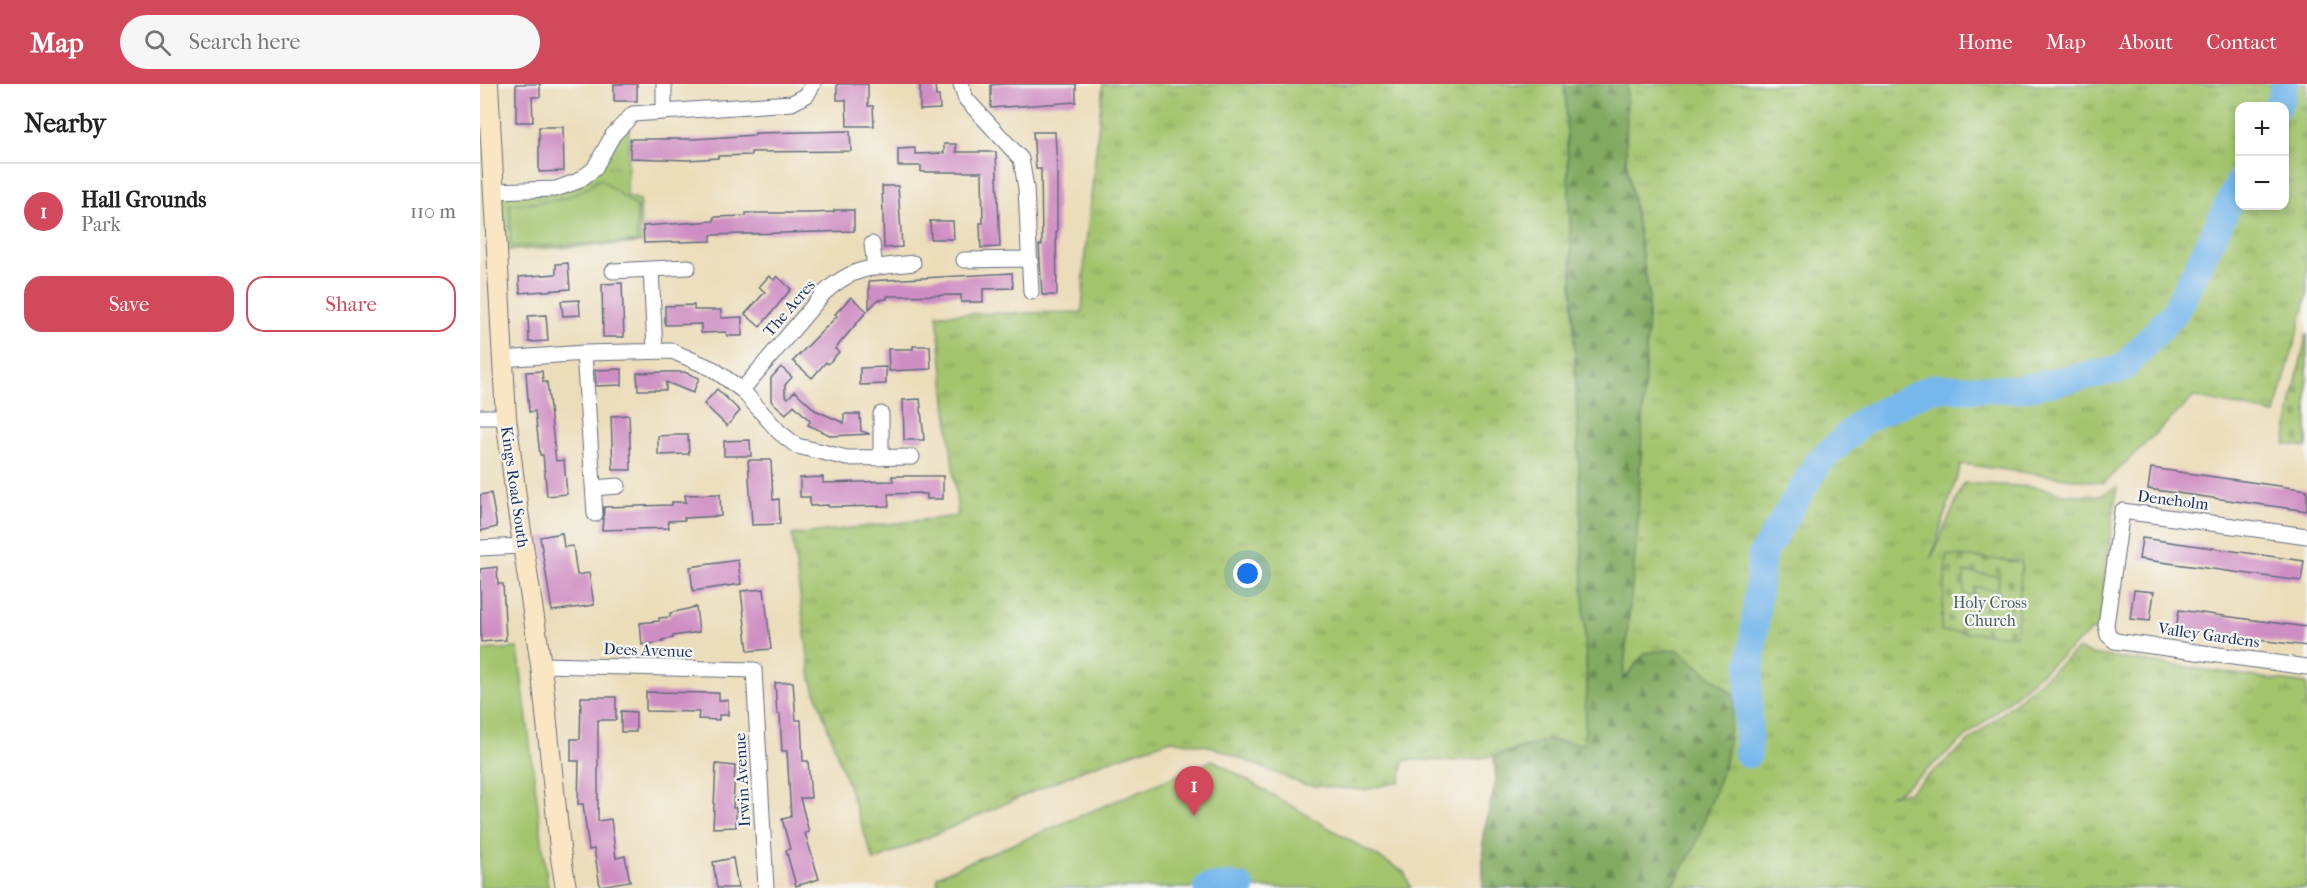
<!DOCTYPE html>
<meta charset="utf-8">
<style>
:root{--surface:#fff;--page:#f6f6f6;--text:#202124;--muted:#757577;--line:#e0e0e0;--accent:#d1495b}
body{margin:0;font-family:"IM FELL French Canon",serif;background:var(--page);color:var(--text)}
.controls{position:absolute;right:18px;top:18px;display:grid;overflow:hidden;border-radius:12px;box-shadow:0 3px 9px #0003}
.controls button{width:54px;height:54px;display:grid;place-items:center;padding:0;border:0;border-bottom:2px solid var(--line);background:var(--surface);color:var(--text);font:30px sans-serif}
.you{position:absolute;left:768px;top:490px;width:21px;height:21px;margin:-15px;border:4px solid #fff;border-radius:50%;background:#1a73e8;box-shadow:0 0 0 9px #1a73e833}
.badge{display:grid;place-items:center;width:39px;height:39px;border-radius:50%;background:var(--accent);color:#fff;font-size:20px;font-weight:700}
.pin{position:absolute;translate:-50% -50px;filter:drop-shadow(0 2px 3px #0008)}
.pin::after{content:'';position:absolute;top:32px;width:21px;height:18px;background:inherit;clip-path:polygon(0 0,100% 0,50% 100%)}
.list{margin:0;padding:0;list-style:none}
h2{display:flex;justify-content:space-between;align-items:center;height:78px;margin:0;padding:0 24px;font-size:26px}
h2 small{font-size:20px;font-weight:400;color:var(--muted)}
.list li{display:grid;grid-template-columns:39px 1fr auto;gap:18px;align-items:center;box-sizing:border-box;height:96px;padding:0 24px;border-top:2px solid var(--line)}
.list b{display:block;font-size:22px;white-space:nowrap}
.list p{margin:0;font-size:20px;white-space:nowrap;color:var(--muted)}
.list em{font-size:20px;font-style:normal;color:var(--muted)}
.actions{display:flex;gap:12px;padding:18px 24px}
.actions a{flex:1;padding:14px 0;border:2px solid var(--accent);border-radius:18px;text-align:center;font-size:21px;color:var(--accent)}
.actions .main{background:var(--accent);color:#fff}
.icon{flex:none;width:33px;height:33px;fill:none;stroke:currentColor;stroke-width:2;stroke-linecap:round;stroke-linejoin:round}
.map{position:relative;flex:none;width:1827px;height:804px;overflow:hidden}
header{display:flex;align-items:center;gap:36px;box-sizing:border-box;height:84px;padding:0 30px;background:var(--accent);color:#fff}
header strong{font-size:28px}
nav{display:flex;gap:33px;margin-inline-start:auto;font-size:21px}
.search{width:420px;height:54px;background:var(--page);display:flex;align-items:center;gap:15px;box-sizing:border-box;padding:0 21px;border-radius:33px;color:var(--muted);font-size:22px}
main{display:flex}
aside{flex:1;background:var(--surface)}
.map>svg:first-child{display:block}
.grass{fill:url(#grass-tufts);stroke:#5f7a66;stroke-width:1.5;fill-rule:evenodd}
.forest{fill:url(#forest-firs);stroke:#4e6c5f;stroke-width:1.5}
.cemetery{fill:url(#cemetery-stones);stroke:#5f7a66;stroke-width:1.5;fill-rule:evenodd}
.green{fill:#a3c46d;stroke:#5f7a66;stroke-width:1.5}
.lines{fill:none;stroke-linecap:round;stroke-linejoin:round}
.river{stroke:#77b8ec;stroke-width:28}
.building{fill:#cf8ec3}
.street-casing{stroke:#646c7e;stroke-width:17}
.secondary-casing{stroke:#646c7e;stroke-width:22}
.street{stroke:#fff;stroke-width:15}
.secondary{stroke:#fbe6c4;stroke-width:20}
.labels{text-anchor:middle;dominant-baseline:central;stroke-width:4.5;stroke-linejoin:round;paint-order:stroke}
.street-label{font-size:16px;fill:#1b2f5e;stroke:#f6f6f2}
.park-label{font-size:16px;fill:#445c62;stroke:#f6f6f2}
</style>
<header>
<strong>Map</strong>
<div class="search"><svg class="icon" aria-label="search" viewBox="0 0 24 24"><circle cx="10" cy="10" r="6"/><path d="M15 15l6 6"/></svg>Search here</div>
<nav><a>Home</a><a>Map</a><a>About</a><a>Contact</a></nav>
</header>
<main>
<aside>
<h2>Nearby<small></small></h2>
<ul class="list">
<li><span class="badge">1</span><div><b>Hall Grounds</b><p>Park</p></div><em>110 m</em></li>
</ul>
<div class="actions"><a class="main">Save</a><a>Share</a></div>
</aside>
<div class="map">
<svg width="1827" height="804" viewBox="0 0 1827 804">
<defs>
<pattern id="grass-tufts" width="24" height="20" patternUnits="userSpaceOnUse" patternTransform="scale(1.5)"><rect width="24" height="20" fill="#a3c46d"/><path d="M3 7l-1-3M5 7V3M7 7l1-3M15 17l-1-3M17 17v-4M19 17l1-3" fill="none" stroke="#84a05d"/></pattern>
<pattern id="forest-firs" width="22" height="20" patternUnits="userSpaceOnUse" patternTransform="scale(1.5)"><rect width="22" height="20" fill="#82aa60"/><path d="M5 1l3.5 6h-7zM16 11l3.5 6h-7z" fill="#6a8b52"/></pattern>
<pattern id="cemetery-stones" width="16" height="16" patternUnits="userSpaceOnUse" patternTransform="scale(1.5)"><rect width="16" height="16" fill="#a3c46d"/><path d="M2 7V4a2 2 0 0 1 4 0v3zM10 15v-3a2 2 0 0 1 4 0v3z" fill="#84a05d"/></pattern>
</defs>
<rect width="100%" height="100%" fill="#f6f6f2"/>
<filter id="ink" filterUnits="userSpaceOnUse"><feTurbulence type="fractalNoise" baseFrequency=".0167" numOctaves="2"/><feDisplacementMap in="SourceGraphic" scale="12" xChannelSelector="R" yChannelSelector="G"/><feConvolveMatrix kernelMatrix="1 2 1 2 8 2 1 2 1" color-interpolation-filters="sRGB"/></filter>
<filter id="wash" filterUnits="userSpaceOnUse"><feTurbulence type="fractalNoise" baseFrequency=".008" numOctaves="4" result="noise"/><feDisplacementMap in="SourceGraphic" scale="24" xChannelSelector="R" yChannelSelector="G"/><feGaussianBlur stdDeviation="1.35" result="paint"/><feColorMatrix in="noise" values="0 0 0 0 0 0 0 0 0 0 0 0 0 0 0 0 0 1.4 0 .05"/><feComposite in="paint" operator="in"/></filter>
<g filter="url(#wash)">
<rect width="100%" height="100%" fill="#ecddba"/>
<path class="grass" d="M 623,0 L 1085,0 L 1107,605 L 1104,661 L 1066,656 L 1014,672 L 976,677 L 924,676 L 920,698 L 884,706 L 825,701 L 733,663 L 691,656 L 607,684 L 394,777 L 331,595 L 312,451 L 478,432 L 457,230 L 602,228 L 605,169 Z
M 1146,0 L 1827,0 L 1827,213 L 1795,330 L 1714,313 L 1624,399 L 1481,380 L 1451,475 L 1484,399 L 1557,403 L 1584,410 L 1620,412 L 1637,403 L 1618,547 L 1611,547 L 1442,690 L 1417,709 L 1410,711 L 1429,708 L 1598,565 L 1611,570 L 1827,600 L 1827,804 L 1183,804 L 1195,798 L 1143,597 L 1169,210 L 1146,76 ZM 1760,22 L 1804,22 L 1804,122 L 1760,122 Z
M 149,40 L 147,112 L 160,116 L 161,159 L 18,167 L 17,110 L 100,100 Z"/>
<path class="forest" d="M 1085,0 L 1147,0 L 1146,76 L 1169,210 L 1157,449 L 1143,596 L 1165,569 L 1197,565 L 1255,612 L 1244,683 L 1215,762 L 1195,798 L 1183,804 L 1003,804 L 1003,751 L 1016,697 L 1014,672 L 1066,656 L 1104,660 L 1107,605 Z"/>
<path class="cemetery" d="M 1827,249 L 1827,363 L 1805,360 L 1813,311 Z
M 1467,471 L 1542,478 L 1536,552 L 1461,547 ZM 1484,488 L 1519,492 L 1518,506 L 1494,503 L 1493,511 L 1484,511 Z"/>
<path class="green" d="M 120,95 L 157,123 L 157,158 L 31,163 L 30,120 C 68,118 88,120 120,95 Z
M 38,564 L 68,804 L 0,804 L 0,566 Z
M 733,676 L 924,788 L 931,804 L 458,804 L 457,792 Z"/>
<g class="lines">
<path class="river" d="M 1797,22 L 1801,15 L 1804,0
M 1268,670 L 1269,598 L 1282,471 L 1338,379 L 1384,336 L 1452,304 L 1538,305 L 1642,285 L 1695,228 L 1760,97
M 727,804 L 749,802 L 761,804"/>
</g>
<g id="blocks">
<path class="building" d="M 36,0 L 60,0 L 60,13 L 52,13 L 53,38 L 36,38 Z
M 134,0 L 157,0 L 157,17 L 134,17 Z
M 357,0 L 388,0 L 388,22 L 393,22 L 394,42 L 367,42 L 366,16 L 357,16 Z
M 440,0 L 455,0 L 456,12 L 459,12 L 460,25 L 440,26 Z
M 526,0 L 596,0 L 596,18 L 511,24 L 511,1 Z
M 59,43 L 83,43 L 84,87 L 59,88 Z
M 370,47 L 371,67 L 271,68 L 271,71 L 238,72 L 238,74 L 208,76 L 150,74 L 150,55 L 214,55 L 275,51 L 275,49 Z
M 553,48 L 575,48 L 577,85 L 577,148 L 576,148 L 577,211 L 562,211 L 559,161 L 562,161 L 561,85 L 556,85 Z
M 464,60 L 476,60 L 476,68 L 516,68 L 520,163 L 501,164 L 500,139 L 503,139 L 502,88 L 441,88 L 441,82 L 418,82 L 418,65 L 435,64 L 435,70 L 464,69 Z
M 402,102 L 418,102 L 422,163 L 404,164 Z
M 354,126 L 374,126 L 374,147 L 231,151 L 231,157 L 164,159 L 163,142 L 234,137 L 234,133 L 266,132 L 266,129 L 332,129 L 354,128 Z
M 450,137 L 473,137 L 474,155 L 451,155 Z
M 88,179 L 90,205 L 40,209 L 39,193 L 76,190 L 76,180 Z
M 532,189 L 533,204 L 503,205 L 503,218 L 481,218 L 481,211 L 407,212 L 407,215 L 398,216 L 389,225 L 389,197 Z
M 289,192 L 294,196 L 297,192 L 311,205 L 280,243 L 265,230 L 285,208 L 279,203 Z
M 142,199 L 144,253 L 123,253 L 122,200 Z
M 371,213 L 387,227 L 355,265 L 359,268 L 348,280 L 346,278 L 332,294 L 313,277 L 357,232 L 355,230 Z
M 99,216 L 100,231 L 83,232 L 81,217 Z
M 214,221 L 214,226 L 241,226 L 241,234 L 262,233 L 262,252 L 247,252 L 246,248 L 221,249 L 221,240 L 185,241 L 185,222 Z
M 66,231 L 68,257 L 49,258 L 48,232 Z
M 433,262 L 450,262 L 451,285 L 409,287 L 408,265 L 433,265 Z
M 301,283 L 312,293 L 305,301 L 305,311 L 308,314 L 315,307 L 335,326 L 364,339 L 364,330 L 380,330 L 381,347 L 390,350 L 352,352 L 328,341 L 330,337 L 314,321 L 306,330 L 291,317 L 291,294 Z
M 406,283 L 406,300 L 380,301 L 380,284 Z
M 142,285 L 142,301 L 116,302 L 115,286 Z
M 62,287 L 63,298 L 67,298 L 76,377 L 84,376 L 87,410 L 67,412 L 63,371 L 60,371 L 55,327 L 49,328 L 46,288 Z
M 185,288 L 204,288 L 219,294 L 213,309 L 186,298 L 186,306 L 158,306 L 157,289 Z
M 237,305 L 260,327 L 247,342 L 224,320 Z
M 440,315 L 444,356 L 424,356 L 423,316 Z
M 149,331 L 151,386 L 133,386 L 131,332 Z
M 196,351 L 208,351 L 209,370 L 178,371 L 178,352 Z
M 270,356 L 271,372 L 244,372 L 244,357 Z
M 268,376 L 291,376 L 293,416 L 299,415 L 300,440 L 272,441 Z
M 1671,384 L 1827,406 L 1827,427 L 1668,405 Z
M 412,392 L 463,392 L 463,415 L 447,415 L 447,410 L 441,410 L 441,409 L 408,410 L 409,422 L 348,423 L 348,421 L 330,422 L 330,413 L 320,413 L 320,394 L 343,393 L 343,399 L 413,397 Z
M 11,409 L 17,443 L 0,447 L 0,411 Z
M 240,410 L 241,432 L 204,434 L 205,436 L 188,437 L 189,444 L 122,446 L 124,423 L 192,421 L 192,418 L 206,418 L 205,411 Z
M 82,449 L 84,463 L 93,462 L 97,491 L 109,489 L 114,521 L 72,527 L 60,453 Z
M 1662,454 L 1824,477 L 1821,497 L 1659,475 Z
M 258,476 L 261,500 L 213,507 L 210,483 Z
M 17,483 L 18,500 L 23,500 L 26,556 L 1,558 L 0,485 Z
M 284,505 L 291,565 L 268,567 L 261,507 Z
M 1654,506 L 1674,508 L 1670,537 L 1650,535 Z
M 216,523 L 219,548 L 193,552 L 193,554 L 182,556 L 183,558 L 162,561 L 160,539 L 179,537 L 179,534 L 190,533 L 190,529 Z
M 1699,526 L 1827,543 L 1827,562 L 1696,546 Z
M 313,598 L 316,636 L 321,636 L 323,677 L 328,677 L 331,714 L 320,714 L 329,748 L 325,749 L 339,795 L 316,802 L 306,766 L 310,765 L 302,735 L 311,733 L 307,667 L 302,667 L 300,630 L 297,630 L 295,599 Z
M 166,608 L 239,609 L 239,616 L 248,616 L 248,631 L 239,631 L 239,636 L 218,635 L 219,628 L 166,627 Z
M 101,613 L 136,613 L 136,636 L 118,636 L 118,737 L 131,735 L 136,774 L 145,772 L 150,797 L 120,802 L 114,765 L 109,766 L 103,720 L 98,720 L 99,677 L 91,677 L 91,655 L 100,655 Z
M 141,627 L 156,628 L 156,648 L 141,648 Z
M 236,680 L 255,682 L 253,724 L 256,724 L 256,743 L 233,744 Z
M 253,774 L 258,804 L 237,804 L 233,778 Z"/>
</g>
</g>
<g filter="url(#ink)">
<use href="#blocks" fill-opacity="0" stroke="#646c7e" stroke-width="1.5"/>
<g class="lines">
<defs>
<path id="street" d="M 184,0 L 184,26
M 481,0 L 486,15 L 541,75 L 546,104 L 551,208
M 13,107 L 76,105 L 98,97 L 114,85 L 133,51 L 153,30 L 312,19 L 327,11 L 333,0
M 392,160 L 395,184
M 484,176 L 550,175
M 171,185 L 175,266
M 133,187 L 208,183
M 104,269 L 115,430
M 22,275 L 104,269 L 192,267 L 233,285 L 262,306 L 299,348 L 317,362 L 367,374 L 432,373
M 262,306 L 344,209 C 374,181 394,184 433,179
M 401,330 L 401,374
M 0,333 L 26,333
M 114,404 L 138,402
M 1827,452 L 1642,427 L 1626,541 L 1628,551 L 1635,557 L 1827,583
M 0,464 L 43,462
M 61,581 L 274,586 L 286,804"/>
<path id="secondary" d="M 8,0 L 26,333 L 37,421 L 61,581 L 81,774 L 86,804"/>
</defs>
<use href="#street" class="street-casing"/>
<use href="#secondary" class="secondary-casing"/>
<use href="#street" class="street"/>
<use href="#secondary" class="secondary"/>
</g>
</g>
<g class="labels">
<g class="street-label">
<text transform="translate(309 224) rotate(-49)">The Acres</text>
<text transform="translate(35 403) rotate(82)">Kings Road South</text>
<text transform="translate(1693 416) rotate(7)">Deneholm</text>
<text transform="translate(1729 551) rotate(8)">Valley Gardens</text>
<text transform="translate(168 566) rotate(2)">Dees Avenue</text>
<text transform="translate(262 696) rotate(-93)">Irwin Avenue</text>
</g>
<g class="park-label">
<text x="1510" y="518">Holy Cross<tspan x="1510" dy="18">Church</tspan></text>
</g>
</g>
</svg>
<div class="controls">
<button>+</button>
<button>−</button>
</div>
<div class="you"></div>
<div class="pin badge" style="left:714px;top:732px">1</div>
</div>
</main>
